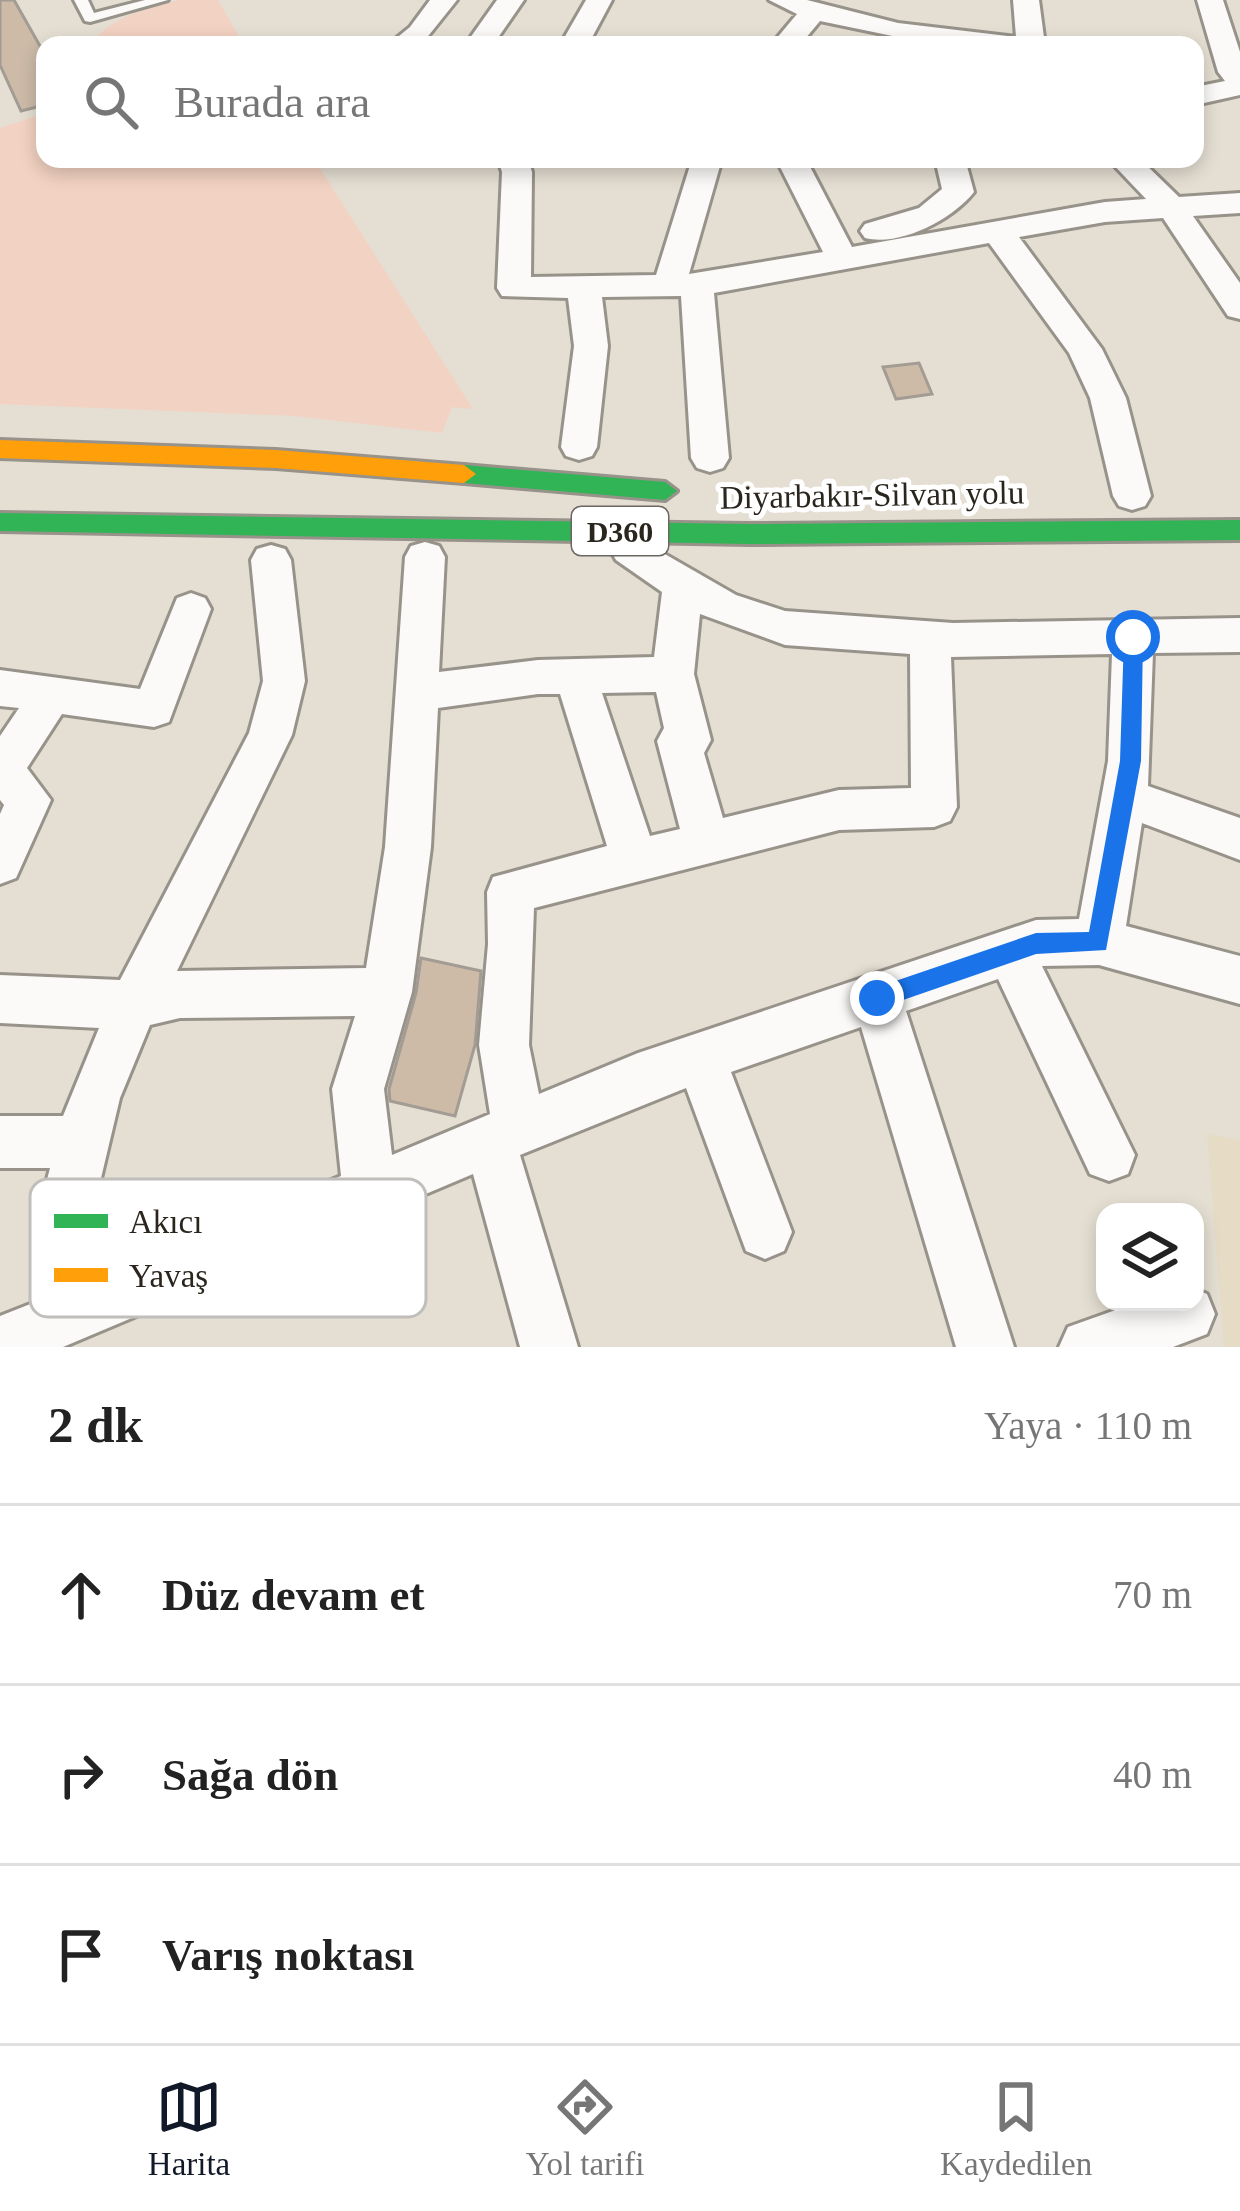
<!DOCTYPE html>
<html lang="tr">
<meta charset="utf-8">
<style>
:root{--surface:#fff;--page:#f6f6f6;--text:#222;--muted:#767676;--line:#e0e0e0;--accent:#111827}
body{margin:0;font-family:"Times New Roman",serif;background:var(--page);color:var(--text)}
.controls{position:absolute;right:36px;bottom:36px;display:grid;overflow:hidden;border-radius:24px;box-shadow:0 6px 18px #0003}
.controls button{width:108px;height:108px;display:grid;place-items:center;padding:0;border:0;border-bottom:3px solid var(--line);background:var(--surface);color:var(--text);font:60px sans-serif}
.stop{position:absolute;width:36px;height:36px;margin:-27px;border:9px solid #1a73e8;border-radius:50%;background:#fff}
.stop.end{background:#1a73e8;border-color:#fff;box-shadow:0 3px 12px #0008}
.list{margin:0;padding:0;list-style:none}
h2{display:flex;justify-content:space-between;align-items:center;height:156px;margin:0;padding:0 48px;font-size:51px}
h2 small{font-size:39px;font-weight:400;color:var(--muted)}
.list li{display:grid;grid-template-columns:78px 1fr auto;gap:36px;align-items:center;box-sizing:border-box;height:180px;padding:0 48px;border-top:3px solid var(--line)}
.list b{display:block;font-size:45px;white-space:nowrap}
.list em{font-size:39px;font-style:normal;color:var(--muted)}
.icon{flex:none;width:66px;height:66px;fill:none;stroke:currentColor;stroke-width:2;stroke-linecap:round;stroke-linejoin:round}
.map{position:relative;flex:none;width:1240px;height:1347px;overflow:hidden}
.search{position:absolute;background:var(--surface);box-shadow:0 6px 18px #0003;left:36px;right:36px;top:36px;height:132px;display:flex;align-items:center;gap:30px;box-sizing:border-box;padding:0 42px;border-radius:24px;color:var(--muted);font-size:45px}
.sheet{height:696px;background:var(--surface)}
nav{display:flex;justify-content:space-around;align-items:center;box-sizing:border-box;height:168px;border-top:3px solid var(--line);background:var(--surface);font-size:33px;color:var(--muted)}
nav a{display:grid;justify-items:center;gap:6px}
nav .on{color:var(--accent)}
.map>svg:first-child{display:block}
.built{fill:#e6dbc5}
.green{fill:#f2d2c2}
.building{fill:#cdbba8;stroke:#a29c94;stroke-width:3}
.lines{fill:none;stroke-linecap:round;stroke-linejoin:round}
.lane-casing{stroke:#98938a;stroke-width:6}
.street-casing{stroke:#98938a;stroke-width:6}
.fast-casing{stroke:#98938a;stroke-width:6}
.slow-casing{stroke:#98938a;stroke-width:6}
.lane{fill:#fbfaf8;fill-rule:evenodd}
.street{fill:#fbfaf8;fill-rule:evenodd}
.fast{fill:#30b455;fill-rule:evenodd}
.slow{fill:#ff9f0a;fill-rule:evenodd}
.route{fill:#1a73e8}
.labels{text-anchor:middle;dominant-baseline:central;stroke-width:10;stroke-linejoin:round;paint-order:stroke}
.shield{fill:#fff;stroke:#6a6661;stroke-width:3}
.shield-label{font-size:30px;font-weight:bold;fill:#2a251d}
.street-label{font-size:33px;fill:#2a251d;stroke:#fff}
.key{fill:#fff;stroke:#bfbebb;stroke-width:3}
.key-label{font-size:33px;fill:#2a251d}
</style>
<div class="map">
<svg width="1240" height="1347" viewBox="0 0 1240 1347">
<rect width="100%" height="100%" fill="#e5dfd3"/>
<path class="built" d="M 1207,1134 L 1240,1140 L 1240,1347 L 1224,1347 Z"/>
<path class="green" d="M 179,0 L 218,0 L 244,45 L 92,45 C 109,15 148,10 179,0 Z
M 45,113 L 45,159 L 314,159 L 473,409 L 452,407 L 442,433 L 295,416 L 0,404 L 0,128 Z"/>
<path class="building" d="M 0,0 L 14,0 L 45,55 L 45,105 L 21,111 L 0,65 Z
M 919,363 L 932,394 L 896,399 L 883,367 Z
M 421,958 L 481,971 L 475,1045 L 455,1116 L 390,1101 L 389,1089 L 416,993 Z"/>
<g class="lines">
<defs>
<path id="lane" d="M 74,0 L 88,0 L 94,13 L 145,0 L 168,0 L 90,22 L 85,21 Z"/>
<path id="street" d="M 430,0 L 457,0 L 421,45 L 388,45 L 410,27 Z
M 497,0 L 524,0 L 493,45 L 465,45 Z
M 586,0 L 612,0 L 588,45 L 560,45 Z
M 769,0 L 807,0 L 898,23 L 1016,37 L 1013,0 L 1039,0 L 1045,45 L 936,45 L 820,21 L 800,45 L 771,45 L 797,14 Z
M 1197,0 L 1223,0 L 1240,52 L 1240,95 L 1195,105 L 1195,87 L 1225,81 L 1218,72 Z
M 498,159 L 528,159 L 532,172 L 531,277 L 656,275 L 692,159 L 722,159 L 689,274 L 823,252 L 776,159 L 806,159 L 852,247 L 1105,202 L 1146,199 L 1108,159 L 1140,159 L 1179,197 L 1240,193 L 1240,213 L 1193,216 L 1240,283 L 1240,319 L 1228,316 L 1163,218 L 1105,222 L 1019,237 L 1102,349 L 1126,398 L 1151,496 L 1145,506 L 1132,510 L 1119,506 L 1113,496 L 1090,398 L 1069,353 L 989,243 L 714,293 L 729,458 L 723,468 L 710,472 L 697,468 L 691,458 L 681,296 L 602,297 L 608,346 L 597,447 L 592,456 L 579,460 L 566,456 L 561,447 L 574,346 L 568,298 L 502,296 L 497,288 L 502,172 Z
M 935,159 L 965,159 L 974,192 C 953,219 900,247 865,238 L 860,231 L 865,224 L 919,208 L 942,189 Z
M 630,534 L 736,595 L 785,611 L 953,623 L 1240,618 L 1240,652 L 1153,653 L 1148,786 L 1240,818 L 1240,860 L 1142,823 L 1126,926 L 1240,956 L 1240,1004 L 1099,965 L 1042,966 L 1135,1155 L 1128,1174 L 1109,1181 L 1090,1174 L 998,979 L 906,1011 L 1014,1347 L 956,1347 L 861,1027 L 731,1072 L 792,1232 L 784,1251 L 765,1259 L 746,1251 L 686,1088 L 520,1155 L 578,1347 L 520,1347 L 473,1174 L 63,1347 L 0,1347 L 0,1316 L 48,1297 L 43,1195 L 50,1168 L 0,1168 L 0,1116 L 63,1116 L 99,1028 L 0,1023 L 0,975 L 120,980 L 249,733 L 263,681 L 251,560 L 257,549 L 271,545 L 285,549 L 291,560 L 305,681 L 292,735 L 177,971 L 366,968 L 385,847 L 405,557 L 411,546 L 425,542 L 439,546 L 445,557 L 439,672 L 538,660 L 654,657 L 662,592 L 616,560 L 610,549 L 616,538 ZM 700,614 L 785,645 L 910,654 L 911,788 L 839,790 L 723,818 L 704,753 L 711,740 L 694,674 ZM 1112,654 L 1108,761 L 1079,919 L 1036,920 L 638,1053 L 539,1094 L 529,1045 L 534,908 L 839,830 L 934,827 L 950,821 L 957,807 L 951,657 ZM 656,692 L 664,728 L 657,741 L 680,829 L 650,836 L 602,693 ZM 538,694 L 560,694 L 607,846 L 493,877 L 487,892 L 488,944 L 479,1045 L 490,1114 L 392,1155 L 384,1089 L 412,992 L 431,847 L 438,708 ZM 355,1016 L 332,1089 L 341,1176 L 102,1274 L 97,1195 L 120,1098 L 150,1025 L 180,1018 Z
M 191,593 L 205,598 L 211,609 L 169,722 L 154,727 L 62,714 L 27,768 L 51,800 L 16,878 L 0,884 L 0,814 L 4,805 L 0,800 L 0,736 L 19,708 L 0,706 L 0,670 L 140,689 L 177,598 Z
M 1195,1289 L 1207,1294 L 1215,1314 L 1207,1334 L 1173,1347 L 1059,1347 L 1068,1327 L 1138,1302 L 1195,1302 Z"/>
<path id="fast" d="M 464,465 L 665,482 L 677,491 L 665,500 L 464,483 L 452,474 Z
M 0,513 L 749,524 L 1240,520 L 1240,540 L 749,544 L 0,531 Z"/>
<path id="slow" d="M 0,440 L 276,450 L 464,465 L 476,474 L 464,483 L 276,468 L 0,458 Z"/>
</defs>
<use href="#lane" class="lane-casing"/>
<use href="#street" class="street-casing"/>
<use href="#fast" class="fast-casing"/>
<use href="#slow" class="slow-casing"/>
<use href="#lane" class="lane"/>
<use href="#street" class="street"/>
<use href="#fast" class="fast"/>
<use href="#slow" class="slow"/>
</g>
<path class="route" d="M 1133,629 L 1143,637 L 1141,761 L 1106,950 L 1036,954 L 877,1009 L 869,1006 L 869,990 L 1036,933 L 1089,932 L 1120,761 L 1124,637 Z"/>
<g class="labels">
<rect class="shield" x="572" y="507" width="96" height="48" rx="9"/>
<g class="shield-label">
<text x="620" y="531">D360</text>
</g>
<g class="street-label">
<text transform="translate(872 495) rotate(-1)">Diyarbakır-Silvan yolu</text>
</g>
</g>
<rect x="30" y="1179" width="396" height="138" rx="18" class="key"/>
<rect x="54" y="1214" width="54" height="14" fill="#30b455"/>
<rect x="54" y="1268" width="54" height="14" fill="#ff9f0a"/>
<g class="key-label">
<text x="129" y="1233">Akıcı</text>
<text x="129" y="1287">Yavaş</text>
</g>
</svg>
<div class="controls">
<button><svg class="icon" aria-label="layers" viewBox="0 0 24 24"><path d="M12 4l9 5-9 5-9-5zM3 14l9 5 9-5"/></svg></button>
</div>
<div class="stop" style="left:1133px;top:637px"></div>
<div class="stop end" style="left:877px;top:998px"></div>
<div class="search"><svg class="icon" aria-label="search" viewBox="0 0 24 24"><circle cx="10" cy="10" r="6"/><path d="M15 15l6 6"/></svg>Burada ara</div>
</div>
<section class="sheet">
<h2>2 dk<small>Yaya · 110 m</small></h2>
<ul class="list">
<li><svg class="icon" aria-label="ahead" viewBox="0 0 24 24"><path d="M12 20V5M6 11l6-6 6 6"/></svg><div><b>Düz devam et</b></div><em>70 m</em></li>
<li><svg class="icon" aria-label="right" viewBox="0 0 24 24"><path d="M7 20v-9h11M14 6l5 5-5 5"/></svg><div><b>Sağa dön</b></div><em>40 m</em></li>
<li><svg class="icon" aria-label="arrive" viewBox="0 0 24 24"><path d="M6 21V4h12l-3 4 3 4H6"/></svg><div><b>Varış noktası</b></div></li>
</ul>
</section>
<nav>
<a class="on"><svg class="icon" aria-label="map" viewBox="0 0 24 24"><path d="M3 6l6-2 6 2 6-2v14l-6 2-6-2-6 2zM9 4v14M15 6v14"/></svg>Harita</a>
<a><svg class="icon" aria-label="directions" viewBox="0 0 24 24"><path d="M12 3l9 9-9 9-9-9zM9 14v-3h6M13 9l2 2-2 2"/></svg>Yol tarifi</a>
<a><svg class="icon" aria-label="saved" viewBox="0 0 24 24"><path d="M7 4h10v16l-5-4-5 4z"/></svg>Kaydedilen</a>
</nav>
